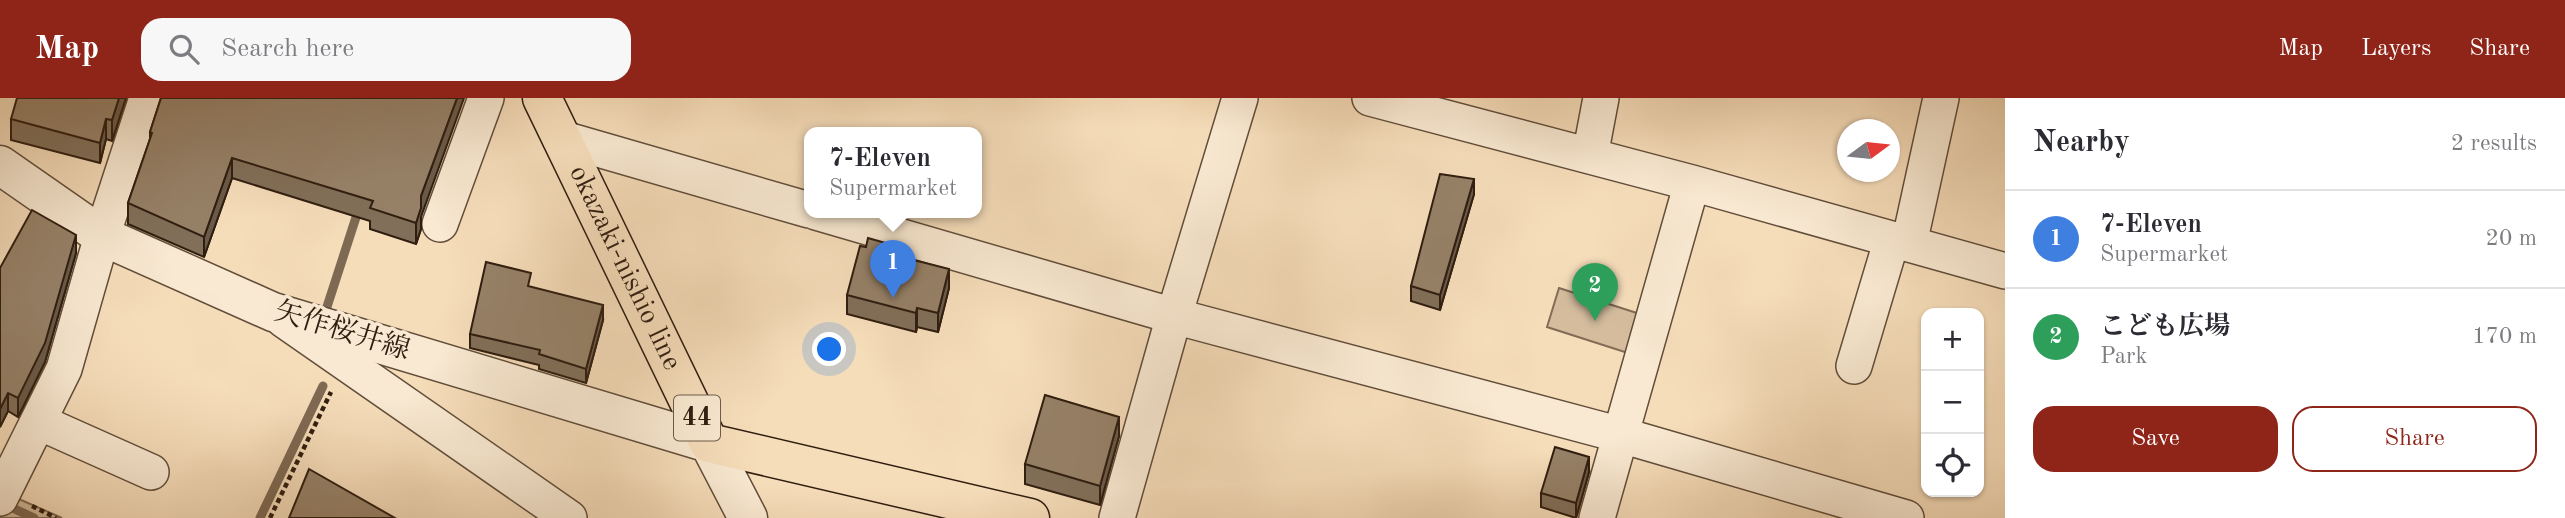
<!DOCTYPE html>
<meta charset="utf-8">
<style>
:root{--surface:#fff;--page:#f7f7f7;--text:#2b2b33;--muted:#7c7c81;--line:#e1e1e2;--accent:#8f2418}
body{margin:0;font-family:"Old Standard TT","Noto Serif JP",serif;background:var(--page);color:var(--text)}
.controls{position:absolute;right:21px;bottom:21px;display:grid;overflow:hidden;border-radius:14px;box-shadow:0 2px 5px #0004}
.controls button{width:63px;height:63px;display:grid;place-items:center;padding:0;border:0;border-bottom:2px solid var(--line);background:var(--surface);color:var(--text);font:35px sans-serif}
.compass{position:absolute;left:1837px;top:21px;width:63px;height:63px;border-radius:50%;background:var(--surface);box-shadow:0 2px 5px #0004;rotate:75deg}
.you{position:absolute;left:830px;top:252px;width:24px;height:24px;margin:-18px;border:5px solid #fff;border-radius:50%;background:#1a73e8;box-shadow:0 0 0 10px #1a73e833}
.badge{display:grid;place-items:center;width:46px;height:46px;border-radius:50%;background:var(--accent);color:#fff;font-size:23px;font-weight:700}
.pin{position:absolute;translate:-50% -58px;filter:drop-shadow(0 2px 4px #0008)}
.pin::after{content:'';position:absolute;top:37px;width:24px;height:21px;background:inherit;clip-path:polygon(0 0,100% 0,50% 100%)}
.popup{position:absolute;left:804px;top:29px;width:178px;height:91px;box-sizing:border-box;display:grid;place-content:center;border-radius:14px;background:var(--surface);filter:drop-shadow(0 2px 5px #0005);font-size:23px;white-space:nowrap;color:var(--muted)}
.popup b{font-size:26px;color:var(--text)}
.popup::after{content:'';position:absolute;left:50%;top:100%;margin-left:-14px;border:14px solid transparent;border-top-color:var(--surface)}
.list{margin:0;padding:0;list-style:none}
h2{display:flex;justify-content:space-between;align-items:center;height:91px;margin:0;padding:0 28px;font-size:30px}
h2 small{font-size:23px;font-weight:400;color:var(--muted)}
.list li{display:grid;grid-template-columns:46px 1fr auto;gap:21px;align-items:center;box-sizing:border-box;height:98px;padding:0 28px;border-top:2px solid var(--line)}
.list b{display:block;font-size:26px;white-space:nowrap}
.list p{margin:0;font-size:23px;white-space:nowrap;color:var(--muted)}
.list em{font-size:23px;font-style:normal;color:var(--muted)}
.actions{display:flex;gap:14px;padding:21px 28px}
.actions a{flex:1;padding:16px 0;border:2px solid var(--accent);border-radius:21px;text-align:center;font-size:24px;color:var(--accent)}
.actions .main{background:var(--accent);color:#fff}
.icon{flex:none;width:38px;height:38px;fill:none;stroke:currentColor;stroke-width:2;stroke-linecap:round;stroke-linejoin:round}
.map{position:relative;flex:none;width:2005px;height:420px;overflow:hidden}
header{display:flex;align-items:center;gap:42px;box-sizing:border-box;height:98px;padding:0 35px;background:var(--accent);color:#fff}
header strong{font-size:33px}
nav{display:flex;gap:38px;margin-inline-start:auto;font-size:24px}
.search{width:490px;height:63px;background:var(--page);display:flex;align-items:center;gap:18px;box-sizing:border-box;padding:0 24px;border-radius:21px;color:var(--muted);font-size:26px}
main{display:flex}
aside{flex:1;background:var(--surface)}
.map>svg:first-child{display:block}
.green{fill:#d4bc9d;stroke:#826c56;stroke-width:2}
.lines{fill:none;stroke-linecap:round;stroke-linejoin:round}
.stream{stroke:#7e6953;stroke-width:9}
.minor-casing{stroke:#614d3a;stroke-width:38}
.tertiary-casing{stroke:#614d3a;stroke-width:41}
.primary-casing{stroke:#2f1d10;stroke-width:41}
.path{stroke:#2f1d10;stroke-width:4.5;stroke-dasharray:5 3.5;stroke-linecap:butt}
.minor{stroke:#f9e9d2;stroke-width:35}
.tertiary{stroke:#f9e9d2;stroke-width:38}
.primary{stroke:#f6ddba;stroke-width:38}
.wall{fill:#816f59;stroke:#2f1d10;stroke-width:2}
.shaded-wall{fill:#695a49;stroke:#2f1d10;stroke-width:2}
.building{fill:#968168;stroke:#2f1d10;stroke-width:2}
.labels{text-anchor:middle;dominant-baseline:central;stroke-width:7;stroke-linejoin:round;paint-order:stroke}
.shield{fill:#f9e9d2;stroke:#6c5a4a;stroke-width:2}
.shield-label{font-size:26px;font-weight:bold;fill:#2f1d10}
.street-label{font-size:28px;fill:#2f1d10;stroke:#f9e9d2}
</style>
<header>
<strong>Map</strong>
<div class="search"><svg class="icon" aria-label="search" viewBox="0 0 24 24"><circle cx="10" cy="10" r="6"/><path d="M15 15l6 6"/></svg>Search here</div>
<nav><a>Map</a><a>Layers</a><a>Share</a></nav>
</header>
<main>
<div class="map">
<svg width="2005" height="420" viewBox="0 0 2005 420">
<rect width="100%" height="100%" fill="#f6ddba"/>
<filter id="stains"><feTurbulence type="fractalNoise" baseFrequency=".00286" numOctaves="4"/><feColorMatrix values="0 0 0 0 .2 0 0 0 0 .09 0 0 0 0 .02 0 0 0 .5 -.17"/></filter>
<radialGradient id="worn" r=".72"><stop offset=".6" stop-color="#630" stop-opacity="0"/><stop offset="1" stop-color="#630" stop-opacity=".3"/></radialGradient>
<path class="green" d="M 1559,190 L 1643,217 L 1631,256 L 1547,229 Z
M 3,394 L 62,420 L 0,420 L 0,400 Z"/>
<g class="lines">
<path class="stream" d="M 325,215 L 359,110
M 4,406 L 34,420
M 260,420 L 323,288"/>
<defs>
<path id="minor" d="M 1370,0 L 1692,85 L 2005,173
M 560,40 L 809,112
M 1590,58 L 1601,0
M 816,114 L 1174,218 L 1621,337 L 1906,420
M 440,126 L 486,0
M 1909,146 L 1941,0
M 284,222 L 569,420
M 1854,268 L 1892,141
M 39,324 L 151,374
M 0,400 L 64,271 L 102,138 L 147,0
M 1117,420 L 1174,218 L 1240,0
M 1597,420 L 1692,85"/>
<path id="tertiary" d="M 0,67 L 102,138 L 273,214 L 709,345 L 748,420"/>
<g id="primary">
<path id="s1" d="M 542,0 L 709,345 L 1030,420"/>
</g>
</defs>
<use href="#minor" class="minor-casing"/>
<use href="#tertiary" class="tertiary-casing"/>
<use href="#primary" class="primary-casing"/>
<path class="path" d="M 32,408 L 56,420
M 270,420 L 331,294"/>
<use href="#minor" class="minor"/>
<use href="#tertiary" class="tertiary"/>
<use href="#primary" class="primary"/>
</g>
<path class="wall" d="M 126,0 L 112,43 L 106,41 L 100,65 L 11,42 L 11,21 Z
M 161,0 L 421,119 L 421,131 L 416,146 L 370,131 L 370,123 L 232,80 L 204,159 L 128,126 L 128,105 L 150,41 L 150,34 Z
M 1474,96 L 1440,212 L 1411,203 L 1411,188 Z
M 76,155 L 45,264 L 18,319 L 8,313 L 0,329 L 0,170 Z
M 896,157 L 949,190 L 938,234 L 917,229 L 916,234 L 847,216 L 847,197 Z
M 603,222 L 586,285 L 539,271 L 539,267 L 470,250 L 470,236 Z
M 1119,338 L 1100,407 L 1025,386 L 1025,366 Z
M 1589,374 L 1576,420 L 1541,409 L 1541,395 Z"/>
<path class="shaded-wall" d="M 119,0 L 126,0 L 112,43 L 112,22 Z
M 457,0 L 464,0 L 421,119 L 421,131 L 416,146 L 416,125 L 421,98 Z
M 106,21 L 106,41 L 100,65 L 100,45 Z
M 232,60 L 232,80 L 204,159 L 204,139 Z
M 1474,81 L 1474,96 L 1440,212 L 1440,197 Z
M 76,137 L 76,155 L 45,264 L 18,319 L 18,300 Z
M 949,171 L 949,190 L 938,234 L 938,215 Z
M 603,207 L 603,222 L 586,285 L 586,271 Z
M 917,210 L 917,229 L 916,234 L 916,215 Z
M 8,295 L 8,313 L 0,329 L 0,311 Z
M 1119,319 L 1119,338 L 1100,407 L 1100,388 Z
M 1589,359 L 1589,374 L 1576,420 L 1576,405 Z"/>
<path class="building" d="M 17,0 L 119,0 L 112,22 L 106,21 L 100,45 L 11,21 Z
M 161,0 L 457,0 L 421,98 L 421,110 L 416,125 L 370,110 L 373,103 L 232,60 L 204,139 L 128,105 L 152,35 L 150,34 Z
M 1440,76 L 1474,81 L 1440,197 L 1411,188 Z
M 32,112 L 76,137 L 45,245 L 18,300 L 8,295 L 0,311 L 0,170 Z
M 868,140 L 896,148 L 894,157 L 949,171 L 938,215 L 917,210 L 916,215 L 847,197 L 860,148 L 866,149 Z
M 486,164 L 531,175 L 528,188 L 603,207 L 586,271 L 539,256 L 540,252 L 470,236 Z
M 1045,297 L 1119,319 L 1100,388 L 1025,366 Z
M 1555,349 L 1589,359 L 1576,405 L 1541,395 Z
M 309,371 L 395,420 L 289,420 Z"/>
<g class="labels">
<rect class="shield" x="674" y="297.5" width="46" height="45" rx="5"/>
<g class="shield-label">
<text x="697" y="320">44</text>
</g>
<g class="street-label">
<text stroke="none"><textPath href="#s1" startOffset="189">okazaki-nishio line</textPath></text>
<text transform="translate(342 234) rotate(17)">矢作桜井線</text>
</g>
</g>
<rect width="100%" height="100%" filter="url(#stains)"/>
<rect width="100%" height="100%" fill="url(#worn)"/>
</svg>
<div class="controls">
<button>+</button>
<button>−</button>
<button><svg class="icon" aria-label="locate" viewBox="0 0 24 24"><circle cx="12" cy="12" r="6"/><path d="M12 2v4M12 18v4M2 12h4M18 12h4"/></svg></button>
</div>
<svg class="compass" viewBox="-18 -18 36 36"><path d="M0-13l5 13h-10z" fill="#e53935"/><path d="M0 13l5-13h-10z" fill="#7c7c81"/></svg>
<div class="you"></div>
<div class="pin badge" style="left:893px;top:200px;background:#3f7fe0">1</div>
<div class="popup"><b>7-Eleven</b>Supermarket</div>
<div class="pin badge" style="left:1595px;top:223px;background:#2e9e5b">2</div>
</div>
<aside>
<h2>Nearby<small>2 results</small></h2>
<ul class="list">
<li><span class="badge" style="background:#3f7fe0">1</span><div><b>7-Eleven</b><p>Supermarket</p></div><em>20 m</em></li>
<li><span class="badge" style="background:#2e9e5b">2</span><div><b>こども広場</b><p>Park</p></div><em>170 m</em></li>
</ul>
<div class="actions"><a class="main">Save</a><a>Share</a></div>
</aside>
</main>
